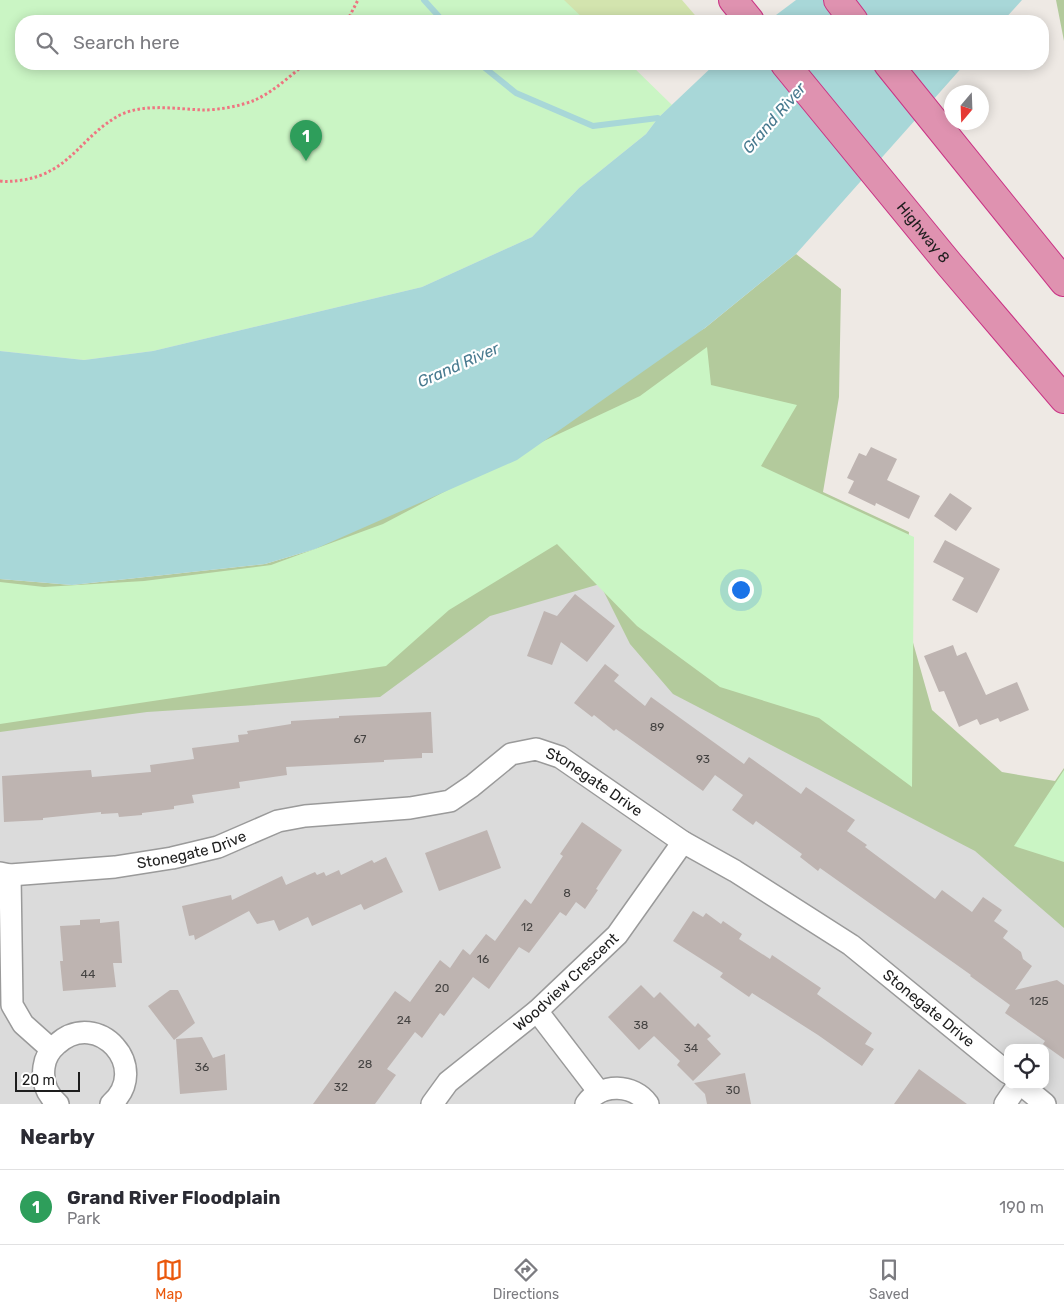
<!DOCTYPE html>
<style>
:root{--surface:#fff;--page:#f7f7f7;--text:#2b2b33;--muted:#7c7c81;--line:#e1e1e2;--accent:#ea580c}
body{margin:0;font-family:Rubik,sans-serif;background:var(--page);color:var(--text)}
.controls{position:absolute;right:15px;bottom:15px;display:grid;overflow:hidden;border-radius:10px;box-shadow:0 2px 12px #0003}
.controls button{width:45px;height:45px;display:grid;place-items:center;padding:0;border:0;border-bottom:1px solid var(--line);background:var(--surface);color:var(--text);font:25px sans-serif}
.compass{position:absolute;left:944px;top:85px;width:45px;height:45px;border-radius:50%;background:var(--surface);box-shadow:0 2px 12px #0003;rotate:199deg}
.scale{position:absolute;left:15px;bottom:12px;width:65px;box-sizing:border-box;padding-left:5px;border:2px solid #1d1d1d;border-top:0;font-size:14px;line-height:18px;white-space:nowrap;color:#1d1d1d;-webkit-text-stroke:4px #fff;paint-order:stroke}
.you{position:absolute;left:740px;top:589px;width:18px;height:18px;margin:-12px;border:4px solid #fff;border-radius:50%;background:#1a73e8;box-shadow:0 0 0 8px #1a73e833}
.badge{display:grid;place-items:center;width:32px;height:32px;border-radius:50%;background:var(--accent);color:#fff;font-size:16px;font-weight:700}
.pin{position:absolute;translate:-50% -41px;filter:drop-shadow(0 1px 2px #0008)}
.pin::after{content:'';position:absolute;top:26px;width:18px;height:15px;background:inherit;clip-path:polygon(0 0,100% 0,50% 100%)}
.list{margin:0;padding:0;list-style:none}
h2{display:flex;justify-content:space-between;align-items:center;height:65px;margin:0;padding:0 20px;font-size:21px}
h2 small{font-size:16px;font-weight:400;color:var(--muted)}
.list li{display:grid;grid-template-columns:32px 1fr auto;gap:15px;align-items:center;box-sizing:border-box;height:75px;padding:0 20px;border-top:1px solid var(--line)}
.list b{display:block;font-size:19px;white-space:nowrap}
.list p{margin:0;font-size:16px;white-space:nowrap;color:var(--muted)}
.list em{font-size:16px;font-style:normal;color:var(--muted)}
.icon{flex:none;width:28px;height:28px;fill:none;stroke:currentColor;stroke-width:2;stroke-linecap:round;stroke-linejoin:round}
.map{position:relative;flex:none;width:1064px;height:1104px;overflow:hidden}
.search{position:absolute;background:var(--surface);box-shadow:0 2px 12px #0003;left:15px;right:15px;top:15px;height:55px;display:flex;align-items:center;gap:12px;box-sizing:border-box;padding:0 18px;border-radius:20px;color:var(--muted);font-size:19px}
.sheet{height:140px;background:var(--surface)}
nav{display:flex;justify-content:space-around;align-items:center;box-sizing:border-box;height:70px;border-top:1px solid var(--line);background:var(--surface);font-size:14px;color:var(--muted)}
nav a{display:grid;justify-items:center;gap:2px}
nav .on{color:var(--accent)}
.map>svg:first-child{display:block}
.residential{fill:#dbdbdb;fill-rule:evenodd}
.grass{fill:#d3e4ae}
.forest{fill:#b3ca9c}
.park{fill:#caf5c4}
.water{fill:#a8d7d8}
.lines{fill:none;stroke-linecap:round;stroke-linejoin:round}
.stream{stroke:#a8d7d8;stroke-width:6}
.building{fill:#beb4b1}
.minor-casing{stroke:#9a9a9a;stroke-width:24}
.highway-casing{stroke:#ca3385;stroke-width:30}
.path{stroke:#ee7581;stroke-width:3;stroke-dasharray:2.5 2.5;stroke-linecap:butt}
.minor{stroke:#fff;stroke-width:21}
.highway{stroke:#df92b0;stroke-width:28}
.labels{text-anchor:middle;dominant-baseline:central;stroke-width:4.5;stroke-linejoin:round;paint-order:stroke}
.number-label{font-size:12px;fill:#454342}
.street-label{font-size:15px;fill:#1d1d1d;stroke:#fff}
.water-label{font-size:16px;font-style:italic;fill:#487a8f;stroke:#fff}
</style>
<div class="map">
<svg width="1064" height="1104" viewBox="0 0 1064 1104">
<rect width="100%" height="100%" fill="#eee9e4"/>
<path class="residential" d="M 557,544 L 1064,862 L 1064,1104 L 0,1104 L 0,724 ZM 1008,1048 L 1045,1048 L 1045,1085 L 1008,1085 Z"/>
<path class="grass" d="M 305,0 L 682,0 L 700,21 L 265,21 Z"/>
<path class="forest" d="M 1056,0 L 1064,0 L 1064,41 Z
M 796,254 L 841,289 L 839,397 L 823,492 L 909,532 L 903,607 L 932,710 L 1002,772 L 1055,781 L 1064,768 L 1064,928 L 975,851 L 673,694 L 630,644 L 600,584 L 490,616 L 380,697 L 147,712 L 0,732 L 0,579 L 72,585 L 265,564 L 315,549 L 705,328 Z"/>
<path class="park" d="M 0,0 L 564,0 L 586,21 L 21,21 L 21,64 L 630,64 L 672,105 L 658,118 L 646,134 L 579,188 L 532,237 L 422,287 L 153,351 L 84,360 L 0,351 Z
M 707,347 L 711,385 L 797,405 L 761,466 L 914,537 L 912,787 L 819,718 L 720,687 L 637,626 L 557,544 L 449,610 L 386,666 L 0,724 L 0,582 L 44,587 L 144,581 L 271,565 L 383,524 L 516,454 L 640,396 Z
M 1064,770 L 1064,862 L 1014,846 Z"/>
<path class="water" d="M 796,0 L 1022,0 L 1003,21 L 768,21 Z
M 715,64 L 965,64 L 796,254 L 705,328 L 517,460 L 315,549 L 265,564 L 72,585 L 0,579 L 0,351 L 84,360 L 153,351 L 422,287 L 532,237 L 579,188 L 646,134 L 658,118 Z"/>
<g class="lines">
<path class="stream" d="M 424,0 L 443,21
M 480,64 L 516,93 L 593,126 L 658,118"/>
</g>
<path class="building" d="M 871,447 L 897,459 L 887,480 L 920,496 L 909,519 L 876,503 L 875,506 L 848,493 L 854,481 L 847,478 L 859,453 L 866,456 Z
M 950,493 L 972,508 L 956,531 L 934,516 Z
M 945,540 L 1000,569 L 977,613 L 952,600 L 964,578 L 933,562 Z
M 575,594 L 615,626 L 587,662 L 561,642 L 552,665 L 527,656 L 544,611 L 557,616 Z
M 953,645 L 957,656 L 966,652 L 986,695 L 1017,682 L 1029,710 L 1000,722 L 998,718 L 980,725 L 977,719 L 959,727 L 944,691 L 939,692 L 924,656 Z
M 605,664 L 619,675 L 614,681 L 645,706 L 651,697 L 744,764 L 749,757 L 801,794 L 806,787 L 855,820 L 847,831 L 867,845 L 865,847 L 935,899 L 942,890 L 972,912 L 983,897 L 1002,910 L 994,921 L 1008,931 L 1003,938 L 1021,952 L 1023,959 L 1032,966 L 1015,990 L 1057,980 L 1064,985 L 1064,1059 L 1043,1044 L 1045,1041 L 1005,1013 L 1010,1005 L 970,976 L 971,975 L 820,868 L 818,871 L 800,857 L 802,854 L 756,821 L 753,825 L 732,810 L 743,795 L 715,775 L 703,791 L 616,729 L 614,731 L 594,715 L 592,717 L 574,703 Z
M 431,712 L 433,753 L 422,753 L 422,758 L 384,760 L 384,762 L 286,767 L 287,775 L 239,782 L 240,788 L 192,795 L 194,803 L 174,806 L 174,809 L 142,813 L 142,815 L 119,817 L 118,813 L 101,814 L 101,812 L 43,818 L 43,820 L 4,822 L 2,776 L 91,770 L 92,777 L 151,772 L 150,765 L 194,759 L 192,748 L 239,742 L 238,735 L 248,734 L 247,731 L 291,724 L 291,721 L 339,718 L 339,716 Z
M 582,822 L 622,850 L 596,889 L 598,890 L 585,909 L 576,902 L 566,916 L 560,912 L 529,953 L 519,947 L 489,989 L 473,977 L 444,1016 L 440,1013 L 422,1038 L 415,1032 L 387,1069 L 396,1075 L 375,1104 L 313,1104 L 395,991 L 410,1002 L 440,960 L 450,968 L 463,949 L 470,955 L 486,934 L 495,941 L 525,899 L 531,904 L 563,856 L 560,854 Z
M 487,830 L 501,868 L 439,891 L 425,853 Z
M 386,857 L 403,892 L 364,910 L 361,904 L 312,926 L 308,917 L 279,931 L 274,920 L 257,924 L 249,911 L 195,940 L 194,935 L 189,936 L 182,906 L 231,895 L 232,900 L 282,876 L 286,885 L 315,872 L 317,875 L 324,872 L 326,876 L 339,870 L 341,875 L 372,860 L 374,863 Z
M 693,911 L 703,917 L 706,913 L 721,924 L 723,921 L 742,934 L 739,939 L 770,959 L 772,955 L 821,988 L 817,994 L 872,1033 L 865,1044 L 874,1049 L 862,1066 L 818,1035 L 752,993 L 749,997 L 720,977 L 723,973 L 673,941 Z
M 100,919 L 100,923 L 119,921 L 122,963 L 113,963 L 116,987 L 63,991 L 60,961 L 63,961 L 60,926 L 80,925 L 80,920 Z
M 641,985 L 654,998 L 660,992 L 695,1027 L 698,1023 L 711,1036 L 707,1039 L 721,1054 L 693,1081 L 677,1065 L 680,1061 L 654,1036 L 639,1050 L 608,1017 Z
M 170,990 L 178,990 L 195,1023 L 174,1040 L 148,1006 Z
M 202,1037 L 213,1058 L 225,1054 L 227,1090 L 180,1094 L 176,1039 Z
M 919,1069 L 967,1104 L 894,1104 Z
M 745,1073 L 751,1104 L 707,1104 L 705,1094 L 694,1083 Z"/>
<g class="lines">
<defs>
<g id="minor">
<path id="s1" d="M 0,873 L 10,875 L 115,867 L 172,858 L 218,847 L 278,821 L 305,816 L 410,808 L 450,801 L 472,786 L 511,754 L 536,749 L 560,757 L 683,842 L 735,871 L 851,945 L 1008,1073"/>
<path d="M 10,875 L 12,1005 L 23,1024 L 51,1049"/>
<path d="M 537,1011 L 599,1092"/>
<path d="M 1022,1085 L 1045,1104"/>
<path d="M 58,1104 C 46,1094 42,1082 44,1067 C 45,1058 50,1050 57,1044 C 98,1007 152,1068 111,1104"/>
<path id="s2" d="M 432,1104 L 448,1082 L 537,1011 L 617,935 L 683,842"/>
<path d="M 586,1104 C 601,1082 634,1084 648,1104"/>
<path d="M 1005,1104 L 1018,1085"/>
</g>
<g id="highway">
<path d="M 733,0 L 750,21"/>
<path d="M 838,0 L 854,21"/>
<path id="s3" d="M 785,64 L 949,264 L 1064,399"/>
<path d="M 888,64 L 1064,282"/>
</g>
</defs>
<use href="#minor" class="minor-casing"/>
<use href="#highway" class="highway-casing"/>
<path class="path" d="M 347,21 L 358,0
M 0,181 C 8,182 15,181 23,180 C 71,172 82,135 120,115 C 145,103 176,109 203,110 C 219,110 241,106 255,100 C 273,92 290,76 305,64"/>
<use href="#minor" class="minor"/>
<use href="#highway" class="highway"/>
</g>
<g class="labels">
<g class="number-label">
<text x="657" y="727">89</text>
<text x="360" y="739">67</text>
<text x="703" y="759">93</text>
<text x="567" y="893">8</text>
<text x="527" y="927">12</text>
<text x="483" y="959">16</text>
<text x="88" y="974">44</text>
<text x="442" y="988">20</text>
<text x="1039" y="1001">125</text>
<text x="404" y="1020">24</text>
<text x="641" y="1025">38</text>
<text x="691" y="1048">34</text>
<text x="365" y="1064">28</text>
<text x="202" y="1067">36</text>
<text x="341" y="1087">32</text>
<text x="733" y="1090">30</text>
</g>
<g class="street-label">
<text stroke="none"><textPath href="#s3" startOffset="218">Highway 8</textPath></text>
<text stroke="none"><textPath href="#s1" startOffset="629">Stonegate Drive</textPath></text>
<text stroke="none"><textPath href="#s1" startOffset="194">Stonegate Drive</textPath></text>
<text stroke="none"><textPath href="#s2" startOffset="182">Woodview Crescent</textPath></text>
<text stroke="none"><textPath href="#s1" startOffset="1034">Stonegate Drive</textPath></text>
</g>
<g class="water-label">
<text transform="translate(774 118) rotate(-49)">Grand River</text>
<text transform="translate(458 365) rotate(-24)">Grand River</text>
</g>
</g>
</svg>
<div class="controls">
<button><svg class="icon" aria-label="locate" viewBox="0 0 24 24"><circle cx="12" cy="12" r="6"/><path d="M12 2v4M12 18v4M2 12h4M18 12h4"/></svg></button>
</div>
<svg class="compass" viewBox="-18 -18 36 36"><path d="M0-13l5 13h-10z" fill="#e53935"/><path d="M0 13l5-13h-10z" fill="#7c7c81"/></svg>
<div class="scale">20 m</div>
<div class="you"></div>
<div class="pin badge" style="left:306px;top:161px;background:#2e9e5b">1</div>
<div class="search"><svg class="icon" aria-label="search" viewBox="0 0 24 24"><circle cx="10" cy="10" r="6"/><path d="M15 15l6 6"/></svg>Search here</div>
</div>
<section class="sheet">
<h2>Nearby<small></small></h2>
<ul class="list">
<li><span class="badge" style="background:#2e9e5b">1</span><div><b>Grand River Floodplain</b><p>Park</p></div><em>190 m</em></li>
</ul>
</section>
<nav>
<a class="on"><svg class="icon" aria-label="map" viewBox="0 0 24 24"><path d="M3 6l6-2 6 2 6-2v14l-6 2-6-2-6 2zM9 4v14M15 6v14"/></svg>Map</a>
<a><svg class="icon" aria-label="directions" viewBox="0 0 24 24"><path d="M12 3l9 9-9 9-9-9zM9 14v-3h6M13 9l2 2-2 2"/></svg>Directions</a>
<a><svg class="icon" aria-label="saved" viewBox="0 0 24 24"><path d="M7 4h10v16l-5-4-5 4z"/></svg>Saved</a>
</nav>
